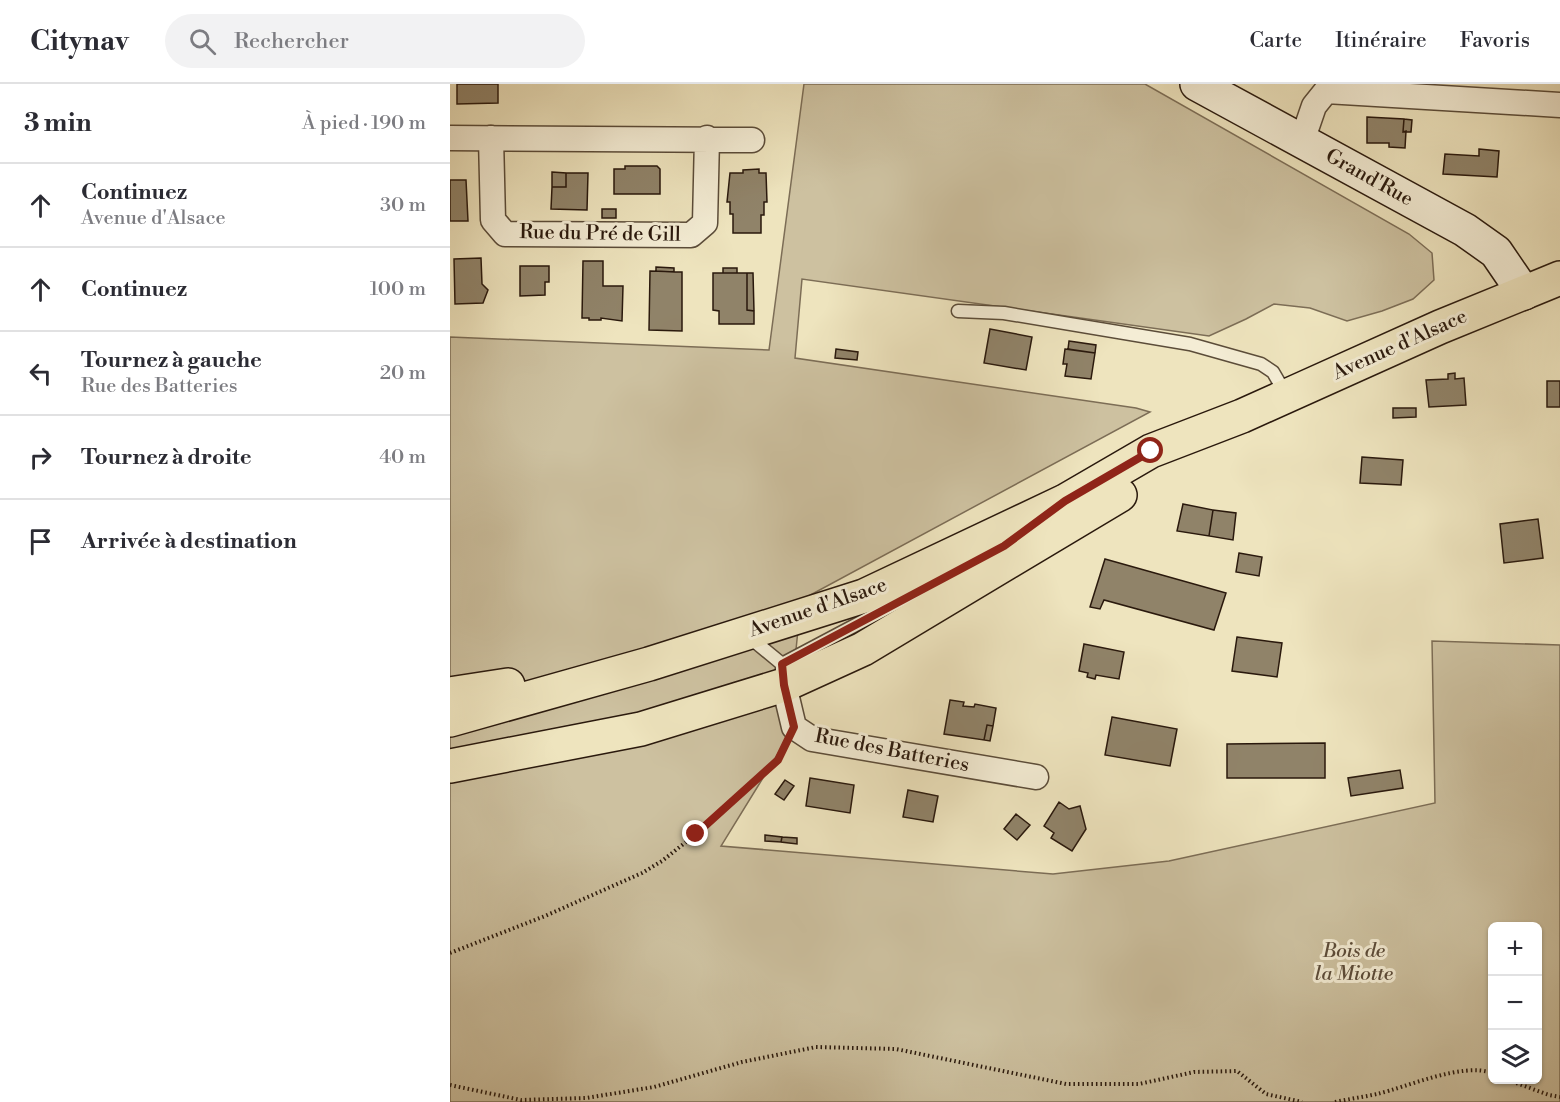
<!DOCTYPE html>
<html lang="fr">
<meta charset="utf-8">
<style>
:root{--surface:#fff;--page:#f2f2f3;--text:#2b2b33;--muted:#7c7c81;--line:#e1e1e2}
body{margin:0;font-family:"Libre Bodoni",serif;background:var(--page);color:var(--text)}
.controls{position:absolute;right:18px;bottom:18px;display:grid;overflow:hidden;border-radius:9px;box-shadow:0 2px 4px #0004}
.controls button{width:54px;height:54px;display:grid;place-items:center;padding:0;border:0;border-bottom:2px solid var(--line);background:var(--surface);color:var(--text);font:30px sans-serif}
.stop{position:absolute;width:18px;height:18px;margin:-14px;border:4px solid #8f2418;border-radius:50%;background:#fff}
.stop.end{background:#8f2418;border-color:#fff;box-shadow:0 2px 6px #0008}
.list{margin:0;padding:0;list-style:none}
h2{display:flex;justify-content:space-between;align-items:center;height:78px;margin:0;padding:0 24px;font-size:26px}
h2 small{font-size:20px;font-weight:400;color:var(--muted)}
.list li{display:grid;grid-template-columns:39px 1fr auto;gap:18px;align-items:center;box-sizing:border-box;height:84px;padding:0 24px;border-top:2px solid var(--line)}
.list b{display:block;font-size:22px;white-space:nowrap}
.list p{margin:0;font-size:20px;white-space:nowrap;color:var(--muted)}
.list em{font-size:20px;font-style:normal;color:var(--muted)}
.icon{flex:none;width:33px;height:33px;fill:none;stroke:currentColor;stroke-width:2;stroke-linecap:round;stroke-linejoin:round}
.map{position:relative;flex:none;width:1110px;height:1018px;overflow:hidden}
header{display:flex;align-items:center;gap:36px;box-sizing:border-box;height:84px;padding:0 30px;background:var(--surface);border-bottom:2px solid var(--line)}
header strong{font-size:28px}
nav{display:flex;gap:33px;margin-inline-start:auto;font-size:21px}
.search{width:420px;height:54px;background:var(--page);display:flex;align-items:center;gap:15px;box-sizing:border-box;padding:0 21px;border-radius:33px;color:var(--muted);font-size:22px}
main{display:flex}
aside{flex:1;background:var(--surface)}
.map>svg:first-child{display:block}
.green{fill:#cdc1a0;stroke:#7c6d56;stroke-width:1.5;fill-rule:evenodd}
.building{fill:#908369;stroke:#2a190d;stroke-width:1.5}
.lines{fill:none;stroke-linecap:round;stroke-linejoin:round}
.lane-casing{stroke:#5b4c39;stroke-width:15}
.street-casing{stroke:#5b4c39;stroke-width:27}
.secondary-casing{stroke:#2a190d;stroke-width:36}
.primary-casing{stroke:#2a190d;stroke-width:36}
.path{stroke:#2a190d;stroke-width:4;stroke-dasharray:1.5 3;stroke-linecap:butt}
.lane{stroke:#f4edd5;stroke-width:12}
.street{stroke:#f4edd5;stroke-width:24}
.secondary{stroke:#f4edd5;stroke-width:33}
.primary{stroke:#eee4be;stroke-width:33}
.route{stroke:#8f2418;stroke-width:8}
.labels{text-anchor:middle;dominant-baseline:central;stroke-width:6;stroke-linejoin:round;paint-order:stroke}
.street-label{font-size:20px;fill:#2a190d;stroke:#f4edd5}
.park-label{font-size:20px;font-style:italic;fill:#5b4b39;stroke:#f4edd5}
</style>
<header>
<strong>Citynav</strong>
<div class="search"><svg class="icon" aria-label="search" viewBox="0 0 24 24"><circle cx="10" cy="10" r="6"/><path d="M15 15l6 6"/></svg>Rechercher</div>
<nav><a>Carte</a><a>Itinéraire</a><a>Favoris</a></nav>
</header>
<main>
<aside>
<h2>3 min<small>À pied · 190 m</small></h2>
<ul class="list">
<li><svg class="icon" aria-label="ahead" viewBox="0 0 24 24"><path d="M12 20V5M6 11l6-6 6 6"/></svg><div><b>Continuez</b><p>Avenue d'Alsace</p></div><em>30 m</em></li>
<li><svg class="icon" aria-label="ahead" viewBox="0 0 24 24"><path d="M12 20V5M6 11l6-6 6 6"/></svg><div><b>Continuez</b></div><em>100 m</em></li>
<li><svg class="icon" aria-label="left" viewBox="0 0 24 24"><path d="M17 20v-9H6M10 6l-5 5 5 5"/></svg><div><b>Tournez à gauche</b><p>Rue des Batteries</p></div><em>20 m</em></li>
<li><svg class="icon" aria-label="right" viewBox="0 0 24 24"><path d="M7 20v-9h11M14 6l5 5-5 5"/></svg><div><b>Tournez à droite</b></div><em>40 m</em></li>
<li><svg class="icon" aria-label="arrive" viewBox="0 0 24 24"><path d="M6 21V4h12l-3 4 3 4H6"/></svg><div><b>Arrivée à destination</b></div></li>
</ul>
</aside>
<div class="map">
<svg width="1110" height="1018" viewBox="0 0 1110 1018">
<rect width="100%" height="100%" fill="#eee4be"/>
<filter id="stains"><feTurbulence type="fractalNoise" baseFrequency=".00333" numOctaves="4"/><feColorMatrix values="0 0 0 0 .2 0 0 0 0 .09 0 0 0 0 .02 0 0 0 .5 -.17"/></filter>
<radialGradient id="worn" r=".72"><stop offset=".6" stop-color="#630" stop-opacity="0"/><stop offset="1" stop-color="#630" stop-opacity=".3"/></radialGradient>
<path class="green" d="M 354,0 L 695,0 L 959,150 L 982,169 L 984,196 L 963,215 L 932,227 L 897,237 L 860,224 L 824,220 L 796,235 L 759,252 L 352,195 L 345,274 L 686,324 L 700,328 L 351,516 L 337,655 L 271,762 L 603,790 L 719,777 L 985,719 L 982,557 L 1110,561 L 1110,1018 L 0,1018 L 0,253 L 319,266 ZM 1042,842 L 1088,842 L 1088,996 L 1042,996 Z"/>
<path class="building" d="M 7,0 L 48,0 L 48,19 L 7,20 Z
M 917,33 L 954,35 L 953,48 L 956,47 L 955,64 L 939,63 L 939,59 L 917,59 Z
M 954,35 L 962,36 L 961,48 L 953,48 Z
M 1029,65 L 1049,67 L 1047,93 L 993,90 L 995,70 L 1029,72 Z
M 175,82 L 207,82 L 210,85 L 210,110 L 164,110 L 164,85 L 175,85 Z
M 309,85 L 309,89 L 316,89 L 317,118 L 314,118 L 314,131 L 311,131 L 311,149 L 283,149 L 283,130 L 280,130 L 280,118 L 277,118 L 280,89 L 293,89 L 293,86 Z
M 102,88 L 116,89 L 116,103 L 102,103 Z
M 116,89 L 138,89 L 137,126 L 101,125 L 102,103 L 116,103 Z
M 0,96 L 16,96 L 18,137 L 0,137 Z
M 152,125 L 166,125 L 166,134 L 152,134 Z
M 31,174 L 32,200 L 38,206 L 33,219 L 5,220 L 4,175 Z
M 133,177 L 153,177 L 153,202 L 173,202 L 172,237 L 151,234 L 151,236 L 139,236 L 139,234 L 132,234 Z
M 70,182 L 99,182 L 99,198 L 95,198 L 95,211 L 70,212 Z
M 206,183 L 224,184 L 224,188 L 206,187 Z
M 273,184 L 287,184 L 287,189 L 273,189 Z
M 200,187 L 232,188 L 232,247 L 199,246 Z
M 263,189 L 297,189 L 297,226 L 304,227 L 304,240 L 269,240 L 269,227 L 263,226 Z
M 297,189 L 303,189 L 304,227 L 297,226 Z
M 540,245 L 582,253 L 576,286 L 534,279 Z
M 619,257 L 646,261 L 645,269 L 618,265 Z
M 386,265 L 408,268 L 407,276 L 385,274 Z
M 615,265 L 645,269 L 641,295 L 615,292 L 617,280 L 613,280 Z
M 1005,289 L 1005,295 L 1014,294 L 1016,321 L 979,323 L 976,296 L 998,295 L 998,290 Z
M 1097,297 L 1110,297 L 1110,323 L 1097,323 Z
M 943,324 L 966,324 L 966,333 L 943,334 Z
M 912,373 L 953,376 L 951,401 L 910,399 Z
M 733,420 L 763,426 L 759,452 L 727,447 Z
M 763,426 L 786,429 L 783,456 L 759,452 Z
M 1088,435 L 1093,474 L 1054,479 L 1050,440 Z
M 789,469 L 812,473 L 809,492 L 786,488 Z
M 655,475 L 776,509 L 764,546 L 654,516 L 650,525 L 640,523 Z
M 787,553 L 832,559 L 827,593 L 782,587 Z
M 634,560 L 674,568 L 669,595 L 646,591 L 645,595 L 637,593 L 638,589 L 629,587 Z
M 500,616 L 514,618 L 513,622 L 524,623 L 525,620 L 546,624 L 543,642 L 537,641 L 534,656 L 494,650 Z
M 662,633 L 727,645 L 720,682 L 655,671 Z
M 537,641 L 543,642 L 540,657 L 534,656 Z
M 875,659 L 875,694 L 777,694 L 777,660 Z
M 950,686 L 953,704 L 901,712 L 898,694 Z
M 360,694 L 404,701 L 400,729 L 356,722 Z
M 335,696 L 344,702 L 334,716 L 325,710 Z
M 458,706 L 488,712 L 483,738 L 453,733 Z
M 609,718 L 619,725 L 630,722 L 636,745 L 622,767 L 601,754 L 604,749 L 594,742 Z
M 566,730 L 580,741 L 567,756 L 554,745 Z
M 315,751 L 332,753 L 331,758 L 315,757 Z
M 332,753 L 347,754 L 347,760 L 331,758 Z"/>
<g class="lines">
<defs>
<path id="lane" d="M 508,227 L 554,229 L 740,260 L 811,280 L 823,288 L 837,312
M 298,552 L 332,580 L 332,588
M 332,580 L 532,474"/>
<path id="street" d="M 0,54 L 302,56
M 41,54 L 43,136 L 55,150 L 241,151 L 255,139 L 257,54
M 852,57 L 864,22 L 876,7 L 1110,21
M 334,601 L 344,643 L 362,655 L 586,693"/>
<path id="secondary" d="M 747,0 L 1015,146 L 1046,168 L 1074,209"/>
<path id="primary" d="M 0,610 L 58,601
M 0,636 L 199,580 L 414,512 L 615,417 L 701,367 L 792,332 L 990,243 L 1110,194
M 0,682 L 191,645 L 334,601 L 413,565 L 670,411"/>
</defs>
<use href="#lane" class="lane-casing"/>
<use href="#street" class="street-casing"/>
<use href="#secondary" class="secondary-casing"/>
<use href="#primary" class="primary-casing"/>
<path class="path" d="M 0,869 L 95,832 L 192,789 L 212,777 L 246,750 L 328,676 L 334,662
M 1058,996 L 1099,1011 L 1110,1013
M 0,1001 L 71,1016 L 136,1014 L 204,1003 L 292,978 L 366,963 L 446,965 L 616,1000 L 689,1000 L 744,988 L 787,987 L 816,1010 L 852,1018
M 885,1018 C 899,1015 913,1013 927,1010 C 957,1003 1013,978 1042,989"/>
<use href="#lane" class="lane"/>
<use href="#street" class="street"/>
<use href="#secondary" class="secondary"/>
<use href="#primary" class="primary"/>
</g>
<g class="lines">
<path class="route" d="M 246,750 L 328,676 L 344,643 L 334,601 L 332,580 L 554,462 L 615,417 L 701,367"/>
</g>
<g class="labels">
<g class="street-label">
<text transform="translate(919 94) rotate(29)">Grand'Rue</text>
<text transform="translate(150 150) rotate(1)">Rue du Pré de Gill</text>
<text transform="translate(950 261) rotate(-24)">Avenue d'Alsace</text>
<text transform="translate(368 524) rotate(-19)">Avenue d'Alsace</text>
<text transform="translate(442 667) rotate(11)">Rue des Batteries</text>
</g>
<g class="park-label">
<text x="904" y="867">Bois de<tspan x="904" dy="23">la Miotte</tspan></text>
</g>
</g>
<rect width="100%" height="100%" filter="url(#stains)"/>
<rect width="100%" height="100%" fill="url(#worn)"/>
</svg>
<div class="controls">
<button>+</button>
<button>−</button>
<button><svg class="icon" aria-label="layers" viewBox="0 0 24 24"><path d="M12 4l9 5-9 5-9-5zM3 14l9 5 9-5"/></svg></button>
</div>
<div class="stop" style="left:701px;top:367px"></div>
<div class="stop end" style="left:246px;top:750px"></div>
</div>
</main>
